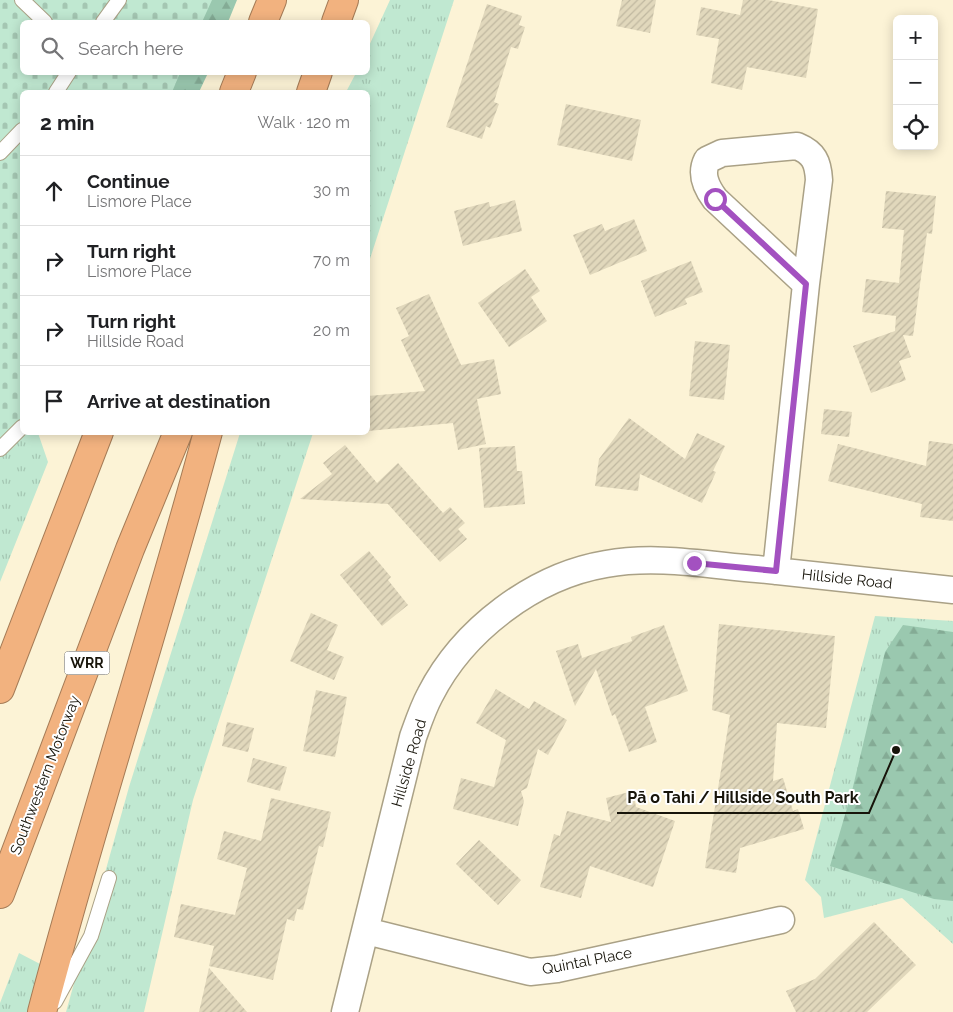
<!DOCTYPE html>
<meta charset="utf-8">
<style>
:root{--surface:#fff;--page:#f6f6f6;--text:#202124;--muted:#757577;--line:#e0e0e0}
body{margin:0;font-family:Raleway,sans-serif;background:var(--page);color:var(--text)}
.controls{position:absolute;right:15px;top:15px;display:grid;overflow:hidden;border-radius:8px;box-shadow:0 2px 12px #0003}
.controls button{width:45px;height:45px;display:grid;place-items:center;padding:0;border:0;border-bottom:1px solid var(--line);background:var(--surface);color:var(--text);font:25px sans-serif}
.stop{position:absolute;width:15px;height:15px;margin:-11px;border:4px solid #a351c0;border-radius:50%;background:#fff}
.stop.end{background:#a351c0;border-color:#fff;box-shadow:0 1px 5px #0008}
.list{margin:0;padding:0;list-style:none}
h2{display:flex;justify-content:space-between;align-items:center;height:65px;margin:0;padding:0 20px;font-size:21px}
h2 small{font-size:16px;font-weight:400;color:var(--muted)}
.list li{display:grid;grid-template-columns:32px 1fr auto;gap:15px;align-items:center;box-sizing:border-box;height:70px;padding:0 20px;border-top:1px solid var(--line)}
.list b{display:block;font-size:19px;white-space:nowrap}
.list p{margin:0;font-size:16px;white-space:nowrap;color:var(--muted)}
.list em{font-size:16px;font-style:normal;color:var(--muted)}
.icon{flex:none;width:28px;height:28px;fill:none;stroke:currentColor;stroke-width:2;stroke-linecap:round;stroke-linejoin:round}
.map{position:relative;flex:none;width:953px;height:1012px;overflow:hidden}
.search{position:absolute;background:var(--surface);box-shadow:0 2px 12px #0003;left:20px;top:20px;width:350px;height:55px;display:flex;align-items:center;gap:12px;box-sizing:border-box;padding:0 18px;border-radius:8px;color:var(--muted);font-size:19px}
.panel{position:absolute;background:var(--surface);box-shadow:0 2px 12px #0003;left:20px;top:90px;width:350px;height:345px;border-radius:8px}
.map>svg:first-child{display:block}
.grass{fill:url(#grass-tufts)}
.forest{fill:url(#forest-firs)}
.cemetery{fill:url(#cemetery-stones)}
.building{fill:url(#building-hatch)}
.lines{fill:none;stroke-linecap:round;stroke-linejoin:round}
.service-casing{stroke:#aaa186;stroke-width:16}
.minor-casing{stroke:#aaa186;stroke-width:29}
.motorway-casing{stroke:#a57b56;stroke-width:30}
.service{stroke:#fff;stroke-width:14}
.minor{stroke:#fff;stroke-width:26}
.motorway{stroke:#f2b27f;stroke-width:28}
.route{stroke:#a351c0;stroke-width:6}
.labels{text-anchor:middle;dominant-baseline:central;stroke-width:4;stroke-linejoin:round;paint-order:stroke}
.shield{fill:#fff;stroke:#5d5a54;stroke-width:1}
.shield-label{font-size:14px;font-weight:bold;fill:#17140a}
.street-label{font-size:15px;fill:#17140a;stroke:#fff}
.leader{fill:none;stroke:#17140a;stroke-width:2}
.callout-dot{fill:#17140a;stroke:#fff;stroke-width:2}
.callout-label{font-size:16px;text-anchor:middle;font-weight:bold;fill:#17140a;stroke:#fff;stroke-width:4;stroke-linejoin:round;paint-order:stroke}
</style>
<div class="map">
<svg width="953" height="1012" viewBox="0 0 953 1012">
<defs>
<pattern id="grass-tufts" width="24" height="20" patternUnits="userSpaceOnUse" patternTransform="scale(1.25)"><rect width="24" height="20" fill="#c0e8d1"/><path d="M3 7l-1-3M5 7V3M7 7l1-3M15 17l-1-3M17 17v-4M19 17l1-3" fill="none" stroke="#a4c6b2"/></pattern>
<pattern id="forest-firs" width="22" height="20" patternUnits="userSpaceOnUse" patternTransform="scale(1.25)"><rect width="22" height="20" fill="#9ac8af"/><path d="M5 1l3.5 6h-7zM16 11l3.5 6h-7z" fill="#84ab95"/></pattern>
<pattern id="cemetery-stones" width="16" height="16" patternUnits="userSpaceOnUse" patternTransform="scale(1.25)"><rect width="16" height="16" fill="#c0e8d1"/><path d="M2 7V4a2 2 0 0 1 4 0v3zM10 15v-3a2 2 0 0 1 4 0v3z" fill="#a4c6b2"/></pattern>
<pattern id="building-hatch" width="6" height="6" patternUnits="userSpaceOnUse" patternTransform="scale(1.25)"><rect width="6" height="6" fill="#e1d8bc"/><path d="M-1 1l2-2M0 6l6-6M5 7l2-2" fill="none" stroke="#c0b8a0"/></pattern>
</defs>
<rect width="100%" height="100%" fill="#fcf3d6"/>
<path class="grass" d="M 390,0 L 454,0 L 368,265 L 368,92 L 346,92 L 356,73 L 368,72 L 368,48 Z
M 22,432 L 38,433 L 48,462 L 0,582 L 0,443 Z
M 240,433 L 313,433 L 193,800 L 144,1012 L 66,1012 L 129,787 Z
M 875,616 L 953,621 L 953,944 L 902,898 L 824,918 L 821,897 L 805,880 Z
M 19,953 L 42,965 L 28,1012 L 0,1012 L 0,1003 Z"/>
<path class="forest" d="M 160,0 L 237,0 L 228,22 L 150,22 Z
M 112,73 L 208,73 L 199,92 L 97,92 Z
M 903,625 L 953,632 L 953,901 L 934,899 L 830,866 L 852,791 L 885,652 Z"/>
<path class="cemetery" d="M 0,0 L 212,0 L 202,22 L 22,22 L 22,72 L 180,73 L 172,92 L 22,92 L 22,423 L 0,443 Z"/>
<path class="building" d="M 622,0 L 656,0 L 650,33 L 616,26 Z
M 743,0 L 768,0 L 818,9 L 806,78 L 747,67 L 742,90 L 711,83 L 719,39 L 696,35 L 701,7 L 740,15 Z
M 487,4 L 522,16 L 519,25 L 525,27 L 518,49 L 511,47 L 494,102 L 499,104 L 490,128 L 486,126 L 482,139 L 446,127 Z
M 566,104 L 641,120 L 632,161 L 557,145 Z
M 886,191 L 936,196 L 932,234 L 927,233 L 913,336 L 903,335 L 911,357 L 899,361 L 906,380 L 871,393 L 853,346 L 895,331 L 896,316 L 862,312 L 866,279 L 899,283 L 904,230 L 882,228 Z
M 515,200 L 522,231 L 463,246 L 454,211 L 489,202 L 490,207 Z
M 634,219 L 647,251 L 590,275 L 573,235 L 602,224 L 605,231 Z
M 691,261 L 703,292 L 685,299 L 687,304 L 655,317 L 641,281 Z
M 525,269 L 540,291 L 531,297 L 547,321 L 509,347 L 478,303 Z
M 429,294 L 461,365 L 494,359 L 501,394 L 477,399 L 486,444 L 458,450 L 453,423 L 368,431 L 368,396 L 425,391 L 401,340 L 409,336 L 396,308 Z
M 695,341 L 730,345 L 724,400 L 689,396 Z
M 824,409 L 852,412 L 849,437 L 821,434 Z
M 629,418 L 685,459 L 697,433 L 725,446 L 713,471 L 716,472 L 702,503 L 640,474 L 638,491 L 595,486 L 599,459 Z
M 929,441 L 953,444 L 953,521 L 920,517 L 922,504 L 828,481 L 838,444 L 926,466 Z
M 345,445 L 377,483 L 398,463 L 443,513 L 450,507 L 465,523 L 458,529 L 467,539 L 440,562 L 388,504 L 300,499 L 332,474 L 323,463 Z
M 515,446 L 517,471 L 522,471 L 525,504 L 484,508 L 479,448 Z
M 369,551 L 391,577 L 388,580 L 408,605 L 382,626 L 340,575 Z
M 311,613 L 338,625 L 327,650 L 344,657 L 334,680 L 290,661 Z
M 719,624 L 835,636 L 826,728 L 777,723 L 773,781 L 783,778 L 793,811 L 798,809 L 804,829 L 740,848 L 736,873 L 705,868 L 730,715 L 712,710 Z
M 664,625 L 688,691 L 645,707 L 657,742 L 629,752 L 615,714 L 612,716 L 596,669 L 575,706 L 556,651 L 578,644 L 582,658 L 632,641 L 631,637 Z
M 496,689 L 529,709 L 534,701 L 567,720 L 548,755 L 538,749 L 527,788 L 521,791 L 524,801 L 518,826 L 453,809 L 461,778 L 494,787 L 506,740 L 476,723 Z
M 316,690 L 347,697 L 335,757 L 303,751 Z
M 227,722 L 254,728 L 248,752 L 222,746 Z
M 253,758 L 287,767 L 280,791 L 247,782 Z
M 633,791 L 636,807 L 675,821 L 653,887 L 590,866 L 581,898 L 540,887 L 554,834 L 560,836 L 567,811 L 611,822 L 606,798 Z
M 271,798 L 331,812 L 323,847 L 319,846 L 303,910 L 297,909 L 294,921 L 287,919 L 273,980 L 209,966 L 214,946 L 174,937 L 181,904 L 235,915 L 247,868 L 217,859 L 224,831 L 261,841 Z
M 479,840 L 521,880 L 498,905 L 456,864 Z
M 874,922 L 916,965 L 867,1012 L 796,1012 L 786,991 L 815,979 Z
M 209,968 L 247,1012 L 199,1012 Z"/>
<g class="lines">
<defs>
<path id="service" d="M 22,0 L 45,22
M 103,22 L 119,0
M 56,92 L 69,72
M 0,153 L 22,130
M 0,449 L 22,427
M 55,1002 L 91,936 L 109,878"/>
<path id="minor" d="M 776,571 L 806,284 L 819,180 C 818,162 814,153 797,146 L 722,153 L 707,160 C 700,174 706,187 715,199 L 806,284
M 366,931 L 530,972 L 557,969 L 781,920
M 345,1012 L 413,737 C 418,723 423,708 430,695 C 463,630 534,576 606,564 C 656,555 708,565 757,569 C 823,576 888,583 953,590"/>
<path id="motorway" d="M 263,22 L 272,0
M 336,22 L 344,0
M 234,92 L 242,72
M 311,92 L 318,72
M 0,689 L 99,432
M 0,894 L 130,549 L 178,432
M 42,1012 C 93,818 156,627 208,432"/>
</defs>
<use href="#service" class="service-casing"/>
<use href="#minor" class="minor-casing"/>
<use href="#motorway" class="motorway-casing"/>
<use href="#service" class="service"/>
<use href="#minor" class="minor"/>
<use href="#motorway" class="motorway"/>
</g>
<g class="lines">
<path class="route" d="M 694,563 L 776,571 L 806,284 L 715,199"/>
</g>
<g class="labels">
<rect class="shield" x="64.5" y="651.5" width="45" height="23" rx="4"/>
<g class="shield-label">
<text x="87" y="663">WRR</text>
</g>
<g class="street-label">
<text transform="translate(847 579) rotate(6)">Hillside Road</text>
<text transform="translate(409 763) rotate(-74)">Hillside Road</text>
<text transform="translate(45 775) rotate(-69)">Southwestern Motorway</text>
<text transform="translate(587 961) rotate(-11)">Quintal Place</text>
</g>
</g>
<path class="leader" d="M896 750L869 813H617"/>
<circle class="callout-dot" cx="896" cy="750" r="5"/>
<g class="callout-label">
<text x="743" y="803">Pā o Tahi / Hillside South Park</text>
</g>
</svg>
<div class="controls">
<button>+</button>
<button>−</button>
<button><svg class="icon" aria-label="locate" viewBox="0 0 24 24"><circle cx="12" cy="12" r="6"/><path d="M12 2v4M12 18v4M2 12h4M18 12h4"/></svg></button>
</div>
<div class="stop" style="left:715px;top:199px"></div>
<div class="stop end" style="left:694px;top:563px"></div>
<div class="search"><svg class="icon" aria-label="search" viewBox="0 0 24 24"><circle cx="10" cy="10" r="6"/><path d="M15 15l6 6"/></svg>Search here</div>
<section class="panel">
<h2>2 min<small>Walk · 120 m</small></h2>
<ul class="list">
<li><svg class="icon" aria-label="ahead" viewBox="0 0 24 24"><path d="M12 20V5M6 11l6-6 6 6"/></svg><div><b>Continue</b><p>Lismore Place</p></div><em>30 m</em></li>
<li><svg class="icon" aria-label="right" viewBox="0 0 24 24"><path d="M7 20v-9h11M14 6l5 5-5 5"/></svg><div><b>Turn right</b><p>Lismore Place</p></div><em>70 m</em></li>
<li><svg class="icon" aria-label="right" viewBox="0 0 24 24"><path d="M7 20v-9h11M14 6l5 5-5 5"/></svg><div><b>Turn right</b><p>Hillside Road</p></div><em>20 m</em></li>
<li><svg class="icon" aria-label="arrive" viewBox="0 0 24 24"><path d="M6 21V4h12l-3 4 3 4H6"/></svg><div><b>Arrive at destination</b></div></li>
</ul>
</section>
</div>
